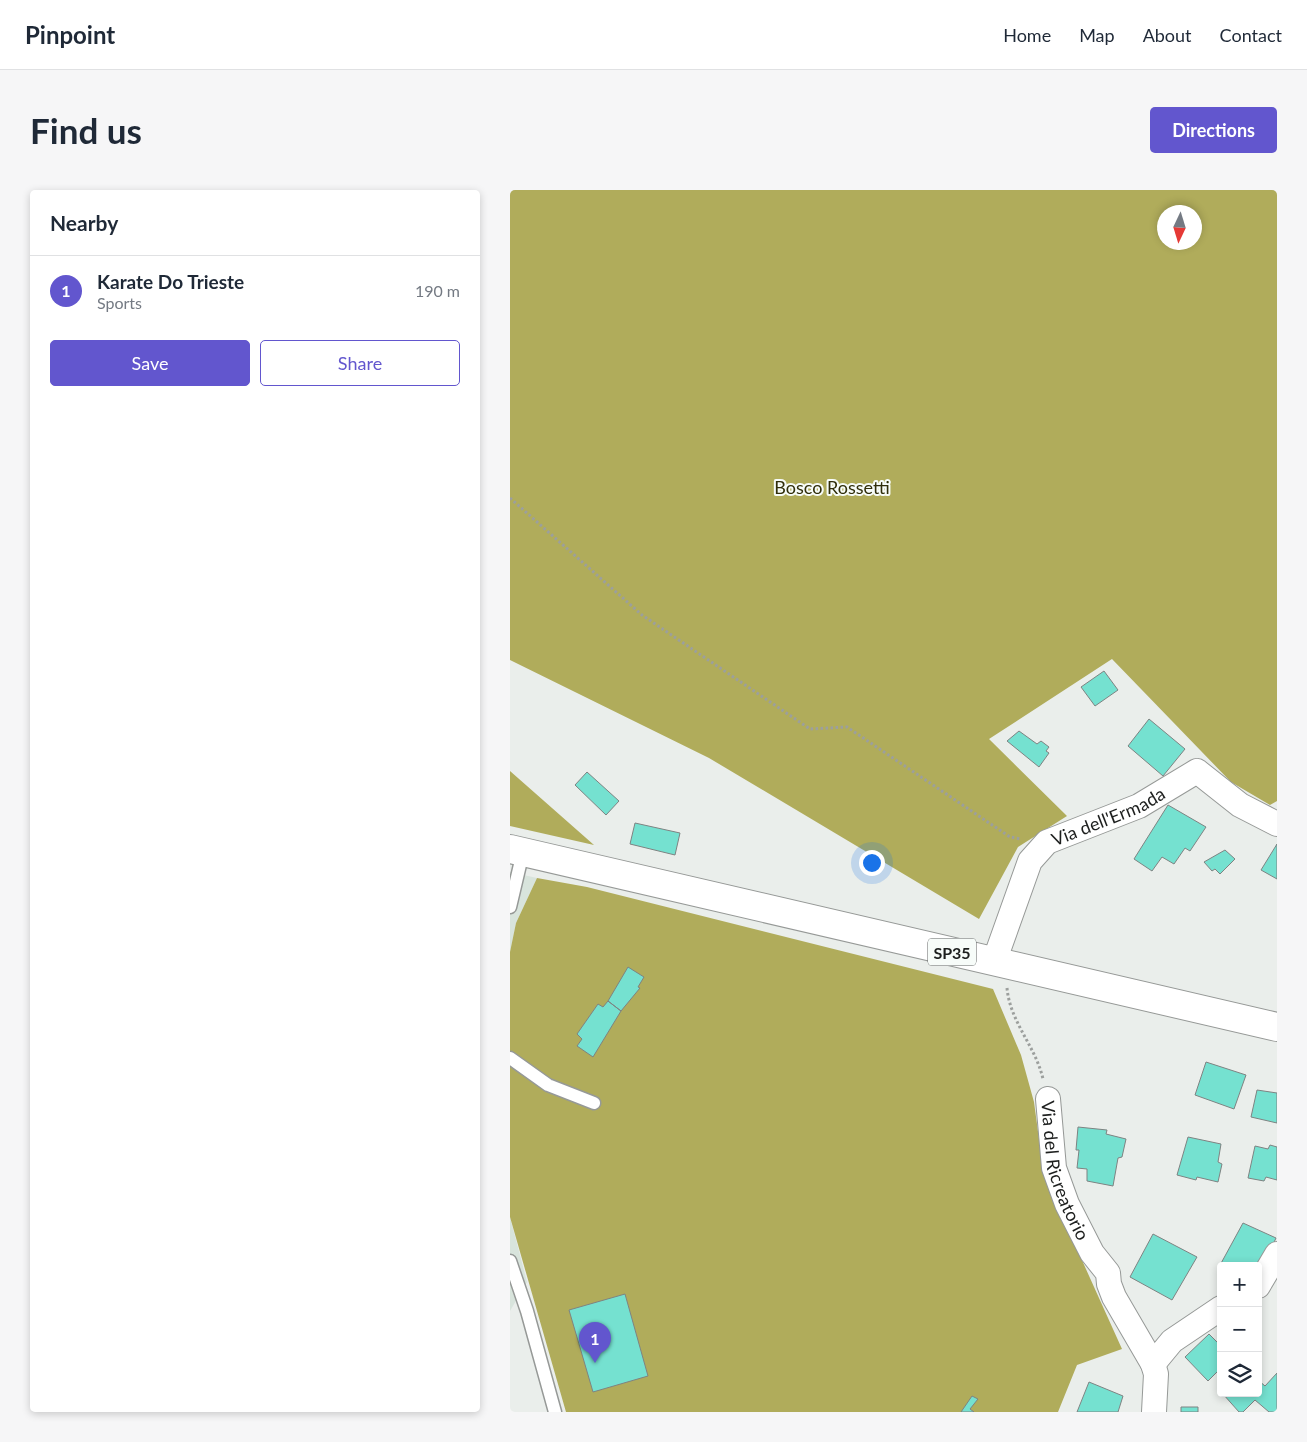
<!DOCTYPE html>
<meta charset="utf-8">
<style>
:root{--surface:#fff;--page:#f6f6f7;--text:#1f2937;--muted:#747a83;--line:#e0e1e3;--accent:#6256ce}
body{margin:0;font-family:Lato,sans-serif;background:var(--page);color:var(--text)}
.controls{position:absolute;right:15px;bottom:15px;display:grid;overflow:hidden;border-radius:5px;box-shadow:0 2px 8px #0003}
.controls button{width:45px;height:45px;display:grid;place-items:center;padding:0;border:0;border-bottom:1px solid var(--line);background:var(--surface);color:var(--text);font:25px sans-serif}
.compass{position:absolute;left:647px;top:15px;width:45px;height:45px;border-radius:50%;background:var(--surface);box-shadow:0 2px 8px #0003;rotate:184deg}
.you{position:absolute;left:361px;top:672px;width:18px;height:18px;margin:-12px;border:4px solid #fff;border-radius:50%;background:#1a73e8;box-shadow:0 0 0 8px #1a73e833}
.badge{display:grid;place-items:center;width:32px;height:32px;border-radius:50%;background:var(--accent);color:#fff;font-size:16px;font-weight:700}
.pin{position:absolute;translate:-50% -41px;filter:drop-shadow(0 1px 2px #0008)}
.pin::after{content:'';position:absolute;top:26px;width:18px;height:15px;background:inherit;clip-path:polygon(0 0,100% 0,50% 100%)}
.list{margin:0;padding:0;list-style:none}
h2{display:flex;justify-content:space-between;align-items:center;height:65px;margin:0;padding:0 20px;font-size:21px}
h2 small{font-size:16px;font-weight:400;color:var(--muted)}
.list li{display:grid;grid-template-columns:32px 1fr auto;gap:15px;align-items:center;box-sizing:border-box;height:70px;padding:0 20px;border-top:1px solid var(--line)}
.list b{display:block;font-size:19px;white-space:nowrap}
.list p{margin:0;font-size:16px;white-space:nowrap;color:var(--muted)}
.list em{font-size:16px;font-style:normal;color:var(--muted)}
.actions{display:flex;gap:10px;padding:15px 20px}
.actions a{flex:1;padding:11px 0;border:1px solid var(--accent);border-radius:5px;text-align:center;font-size:18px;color:var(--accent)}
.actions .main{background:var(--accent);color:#fff}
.icon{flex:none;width:28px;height:28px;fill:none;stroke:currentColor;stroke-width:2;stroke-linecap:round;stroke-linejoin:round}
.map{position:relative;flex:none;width:767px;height:1222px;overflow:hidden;border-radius:5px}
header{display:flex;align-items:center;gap:30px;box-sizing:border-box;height:70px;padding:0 25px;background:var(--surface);border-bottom:1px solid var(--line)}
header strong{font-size:24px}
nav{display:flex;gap:28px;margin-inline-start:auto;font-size:18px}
.intro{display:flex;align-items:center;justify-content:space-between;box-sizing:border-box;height:120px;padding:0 30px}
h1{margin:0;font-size:35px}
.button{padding:12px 22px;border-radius:5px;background:var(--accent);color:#fff;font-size:18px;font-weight:700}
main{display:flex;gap:30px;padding:0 30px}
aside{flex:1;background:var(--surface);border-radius:5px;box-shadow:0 2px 8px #0003}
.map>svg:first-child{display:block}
.built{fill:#d8e4dc}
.forest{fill:#b0ac5b;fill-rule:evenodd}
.building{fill:#75e1d0;stroke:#7e8382}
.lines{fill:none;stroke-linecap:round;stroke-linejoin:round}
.service-casing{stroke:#969997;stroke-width:15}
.minor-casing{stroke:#969997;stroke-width:26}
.primary-casing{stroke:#969997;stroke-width:30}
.path{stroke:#9c9f9d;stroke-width:3;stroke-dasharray:2.5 2.5;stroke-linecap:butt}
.service{stroke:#fff;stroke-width:12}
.minor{stroke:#fff;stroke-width:24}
.primary{stroke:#fff;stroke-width:28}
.labels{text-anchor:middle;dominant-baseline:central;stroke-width:4;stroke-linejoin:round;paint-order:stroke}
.shield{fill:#f7fcf9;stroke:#5e6160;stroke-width:1}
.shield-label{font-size:16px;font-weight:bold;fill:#1d1f1e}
.park-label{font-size:18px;fill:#302e0a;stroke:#f7fcf9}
.street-label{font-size:18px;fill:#1d1f1e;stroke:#f7fcf9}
</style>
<header>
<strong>Pinpoint</strong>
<nav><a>Home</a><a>Map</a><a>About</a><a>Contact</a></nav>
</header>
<div class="intro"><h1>Find us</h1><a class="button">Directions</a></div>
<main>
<aside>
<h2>Nearby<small></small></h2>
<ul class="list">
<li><span class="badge">1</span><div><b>Karate Do Trieste</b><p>Sports</p></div><em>190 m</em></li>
</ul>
<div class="actions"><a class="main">Save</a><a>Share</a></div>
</aside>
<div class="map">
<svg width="767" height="1222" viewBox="0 0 767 1222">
<rect width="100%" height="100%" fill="#eaeeeb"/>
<path class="built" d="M 0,682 L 27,688 L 6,733 L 0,762 Z
M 0,1027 L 17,1092 L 0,1121 Z"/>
<path class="forest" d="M 0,0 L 767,0 L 767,611 L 760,615 L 721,592 L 602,469 L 479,549 L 557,626 L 508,657 L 469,729 L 199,568 L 0,470 ZM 654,22 L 684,22 L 684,52 L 654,52 Z
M 0,581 L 84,655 L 0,636 Z
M 27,688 L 77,697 L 483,799 L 511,865 L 524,912 L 534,986 L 612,1159 L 567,1175 L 548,1222 L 56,1222 L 0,1027 L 0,762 L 6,733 Z"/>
<path class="building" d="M 594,481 L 608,500 L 585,516 L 571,497 Z
M 639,529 L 675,559 L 653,586 L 618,556 Z
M 509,541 L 527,554 L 531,551 L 539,557 L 536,561 L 539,563 L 529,577 L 497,551 Z
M 77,582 L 109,611 L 96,625 L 65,595 Z
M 658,615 L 696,637 L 680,661 L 675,658 L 664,674 L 652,667 L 642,681 L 624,669 Z
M 125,633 L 170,643 L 165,665 L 120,654 Z
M 767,654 L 767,689 L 751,680 Z
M 715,660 L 725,669 L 710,684 L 705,679 L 702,681 L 694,672 Z
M 118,777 L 134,787 L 128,797 L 130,798 L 111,821 L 98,811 Z
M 98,811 L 111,821 L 83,867 L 67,856 L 72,849 L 67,844 L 88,814 L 93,817 Z
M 696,872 L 736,885 L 724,919 L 685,905 Z
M 747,900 L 767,903 L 767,933 L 741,927 Z
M 568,937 L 597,940 L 596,944 L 616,949 L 612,967 L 608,968 L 603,996 L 577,991 L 577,979 L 567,978 L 569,960 L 566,960 Z
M 678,947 L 711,954 L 708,972 L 712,974 L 708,992 L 687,987 L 686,990 L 667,985 Z
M 760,955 L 767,957 L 767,990 L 756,987 L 754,991 L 738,988 L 745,956 L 758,959 Z
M 733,1033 L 766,1048 L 760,1061 L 748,1076 L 733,1074 L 732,1076 L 709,1077 Z
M 643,1044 L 687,1067 L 662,1110 L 620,1087 Z
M 115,1104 L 138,1186 L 83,1202 L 59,1120 Z
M 699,1144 L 711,1156 L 711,1178 L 698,1191 L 675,1167 Z
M 767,1183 L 767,1220 L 765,1222 L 759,1222 L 745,1210 L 733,1222 L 729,1222 L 713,1204 L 748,1203 L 748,1190 L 755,1196 Z
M 579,1192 L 613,1206 L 608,1222 L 567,1222 Z
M 462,1206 L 468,1209 L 460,1219 L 464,1222 L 451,1222 Z
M 671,1217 L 688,1217 L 688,1222 L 671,1222 Z"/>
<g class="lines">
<defs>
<path id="service" d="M 0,717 L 13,662
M 0,868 L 38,895 L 84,913
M 0,1071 L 17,1121 L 45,1222"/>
<g id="minor">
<path id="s1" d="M 484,772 L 520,671 L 537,652 L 629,616 L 687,581 L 730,615 L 767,634"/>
<path id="s2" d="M 538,909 L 544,978 L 557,1014 L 582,1063 L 598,1083 L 599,1094 L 604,1107 L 643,1174 L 646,1184 L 644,1222"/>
<path d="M 748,1096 L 767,1064"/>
<path d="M 643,1174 L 662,1151 L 711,1118"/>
</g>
<path id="primary" d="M 0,659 L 767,837"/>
</defs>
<use href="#service" class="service-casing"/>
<use href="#minor" class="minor-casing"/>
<use href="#primary" class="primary-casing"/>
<path class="path" d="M 0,308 L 132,425 L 300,539 L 337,537 L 500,647 L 511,649
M 497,798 C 500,832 526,857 533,889"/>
<use href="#service" class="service"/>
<use href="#minor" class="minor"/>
<use href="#primary" class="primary"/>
</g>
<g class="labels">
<rect class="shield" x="418" y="748.5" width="48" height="27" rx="4"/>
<g class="shield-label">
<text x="442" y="762">SP35</text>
</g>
<g class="park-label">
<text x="322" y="297">Bosco Rossetti</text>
</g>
<g class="street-label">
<text stroke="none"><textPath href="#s1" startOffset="199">Via dell'Ermada</textPath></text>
<text stroke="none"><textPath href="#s2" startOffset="74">Via del Ricreatorio</textPath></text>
</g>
</g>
</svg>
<div class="controls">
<button>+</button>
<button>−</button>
<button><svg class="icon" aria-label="layers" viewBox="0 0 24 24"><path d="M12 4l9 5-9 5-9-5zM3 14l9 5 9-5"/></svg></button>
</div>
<svg class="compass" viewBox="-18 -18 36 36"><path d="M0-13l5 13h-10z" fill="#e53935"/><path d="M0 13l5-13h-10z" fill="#747a83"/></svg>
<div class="you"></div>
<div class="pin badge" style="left:85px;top:1173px">1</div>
</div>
</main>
